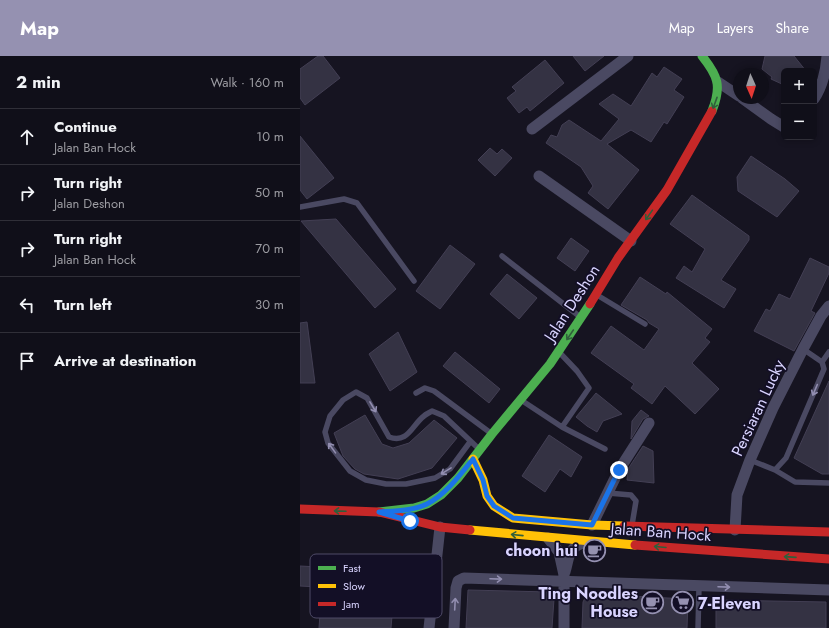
<!DOCTYPE html>
<meta charset="utf-8">
<style>
:root{--surface:#100f19;--page:#191822;--text:#f1f3f6;--muted:#9c9ca2;--line:#302f38;--accent:#9591b1}
body{margin:0;font-family:Jost,sans-serif;background:var(--page);color:var(--text)}
.controls{position:absolute;right:12px;top:12px;display:grid;overflow:hidden;border-radius:6px;box-shadow:0 2px 6px #0003}
.controls button{width:36px;height:36px;display:grid;place-items:center;padding:0;border:0;border-bottom:1px solid var(--line);background:var(--surface);color:var(--text);font:20px sans-serif}
.compass{position:absolute;left:433px;top:12px;width:36px;height:36px;border-radius:50%;background:var(--surface);box-shadow:0 2px 6px #0003;rotate:177deg}
.stop{position:absolute;width:12px;height:12px;margin:-9px;border:3px solid #1a73e8;border-radius:50%;background:#fff}
.stop.end{background:#1a73e8;border-color:#fff;box-shadow:0 1px 4px #0008}
.list{margin:0;padding:0;list-style:none}
h2{display:flex;justify-content:space-between;align-items:center;height:52px;margin:0;padding:0 16px;font-size:17px}
h2 small{font-size:13px;font-weight:400;color:var(--muted)}
.list li{display:grid;grid-template-columns:26px 1fr auto;gap:12px;align-items:center;box-sizing:border-box;height:56px;padding:0 16px;border-top:1px solid var(--line)}
.list b{display:block;font-size:15px;white-space:nowrap}
.list p{margin:0;font-size:13px;white-space:nowrap;color:var(--muted)}
.list em{font-size:13px;font-style:normal;color:var(--muted)}
.icon{flex:none;width:22px;height:22px;fill:none;stroke:currentColor;stroke-width:2;stroke-linecap:round;stroke-linejoin:round}
.map{position:relative;flex:none;width:529px;height:572px;overflow:hidden}
header{display:flex;align-items:center;gap:24px;box-sizing:border-box;height:56px;padding:0 20px;background:var(--accent);color:#fff}
header strong{font-size:19px}
nav{display:flex;gap:22px;margin-inline-start:auto;font-size:14px}
main{display:flex}
aside{flex:1;background:var(--surface)}
.map>svg:first-child{display:block}
.building{fill:#343243;stroke:#433f54}
.lines{fill:none;stroke-linecap:round;stroke-linejoin:round}
.lane{stroke:#4a4962;stroke-width:5.5}
.street{stroke:#4a4962;stroke-width:11}
.fast{stroke:#4caf50;stroke-width:9}
.slow{stroke:#ffc107;stroke-width:9}
.jam{stroke:#c62828;stroke-width:9}
.oneway{stroke:#305f3b}
.oneway2{stroke:#928eb0}
.route{stroke:#1a73e8;stroke-width:5}
.labels{text-anchor:middle;dominant-baseline:central;stroke-width:3.5;stroke-linejoin:round;paint-order:stroke}
.street-label{font-size:16px;fill:#d9d4ff;stroke:#130f26}
.poi-label{font-size:16px;font-weight:bold;fill:#d9d4ff;stroke:#130f26;text-anchor:end}
.key{fill:#130f26;stroke:#4e4a67;stroke-width:1}
.key-label{font-size:11px;fill:#d9d4ff}
</style>
<header>
<strong>Map</strong>
<nav><a>Map</a><a>Layers</a><a>Share</a></nav>
</header>
<main>
<aside>
<h2>2 min<small>Walk · 160 m</small></h2>
<ul class="list">
<li><svg class="icon" aria-label="ahead" viewBox="0 0 24 24"><path d="M12 20V5M6 11l6-6 6 6"/></svg><div><b>Continue</b><p>Jalan Ban Hock</p></div><em>10 m</em></li>
<li><svg class="icon" aria-label="right" viewBox="0 0 24 24"><path d="M7 20v-9h11M14 6l5 5-5 5"/></svg><div><b>Turn right</b><p>Jalan Deshon</p></div><em>50 m</em></li>
<li><svg class="icon" aria-label="right" viewBox="0 0 24 24"><path d="M7 20v-9h11M14 6l5 5-5 5"/></svg><div><b>Turn right</b><p>Jalan Ban Hock</p></div><em>70 m</em></li>
<li><svg class="icon" aria-label="left" viewBox="0 0 24 24"><path d="M17 20v-9H6M10 6l-5 5 5 5"/></svg><div><b>Turn left</b></div><em>30 m</em></li>
<li><svg class="icon" aria-label="arrive" viewBox="0 0 24 24"><path d="M6 21V4h12l-3 4 3 4H6"/></svg><div><b>Arrive at destination</b></div></li>
</ul>
</aside>
<div class="map">
<svg width="529" height="572" viewBox="0 0 529 572">
<rect width="100%" height="100%" fill="#161421"/>
<path class="building" d="M 18,0 L 23,0 L 40,22 L 5,49 L 0,42 L 0,13 Z
M 273,0 L 304,0 L 285,15 Z
M 465,0 L 494,0 L 506,15 L 484,15 L 484,29 L 471,23 L 472,21 L 462,13 Z
M 245,4 L 264,27 L 230,55 L 227,51 L 219,57 L 207,42 L 216,35 L 212,31 Z
M 364,11 L 382,23 L 374,34 L 384,41 L 367,68 L 364,66 L 351,86 L 331,74 L 307,88 L 339,114 L 308,153 L 288,137 L 293,130 L 281,111 L 246,87 L 251,79 L 257,81 L 262,69 L 269,64 L 301,85 L 319,63 L 299,48 L 313,38 L 331,50 L 352,17 L 357,21 Z
M 0,80 L 34,122 L 7,143 L 0,134 Z
M 190,92 L 197,98 L 202,93 L 212,102 L 195,120 L 178,104 Z
M 451,100 L 485,123 L 499,135 L 477,161 L 438,135 L 437,121 Z
M 392,139 L 449,180 L 449,184 L 421,224 L 436,233 L 424,252 L 376,222 L 384,210 L 392,216 L 405,193 L 370,168 Z
M 36,163 L 96,233 L 75,252 L 1,165 Z
M 271,182 L 289,195 L 275,215 L 257,202 Z
M 150,189 L 175,208 L 140,253 L 116,235 Z
M 510,202 L 529,211 L 529,217 L 511,255 L 515,257 L 494,295 L 454,275 L 466,253 L 470,255 L 479,238 L 490,243 Z
M 207,218 L 237,242 L 219,263 L 190,238 Z
M 340,221 L 366,238 L 367,236 L 412,273 L 405,282 L 410,286 L 392,307 L 419,333 L 395,358 L 365,330 L 352,348 L 331,332 L 334,328 L 291,297 L 311,270 L 344,294 L 359,273 L 349,267 L 347,264 L 321,249 Z
M 7,266 L 15,327 L 0,327 L 0,267 Z
M 98,276 L 117,316 L 90,335 L 69,298 Z
M 155,296 L 200,333 L 189,347 L 143,310 Z
M 529,325 L 529,418 L 522,418 L 494,402 Z
M 296,337 L 322,358 L 303,365 L 297,376 L 287,370 L 276,361 Z
M 341,354 L 349,360 L 343,363 L 331,383 L 332,365 Z
M 65,359 L 82,388 L 93,392 L 109,387 L 134,364 L 157,382 L 132,412 L 98,423 L 64,418 L 55,413 L 43,400 L 34,377 Z
M 249,379 L 282,401 L 271,421 L 260,413 L 245,436 L 222,420 Z
M 343,390 L 353,395 L 354,427 L 327,424 L 328,413 Z
M 0,510 L 96,515 L 95,535 L 0,530 Z
M 168,534 L 249,536 L 254,543 L 252,572 L 166,572 Z
M 287,538 L 388,543 L 387,572 L 282,572 L 283,546 Z
M 416,544 L 526,546 L 526,572 L 416,572 Z
M 20,558 L 92,560 L 91,572 L 19,572 Z"/>
<g class="lines">
<path class="lane" d="M 0,151 L 44,143 L 57,147 L 114,225
M 202,200 L 279,260
M 297,239 L 345,268
M 260,297 L 277,315 L 289,332 L 262,371
M 522,306 L 529,296
M 116,337 L 125,332 L 134,335 L 192,378
M 221,344 L 262,371 L 305,393
M 170,386 L 150,413 L 135,422 L 106,428 L 86,428 L 66,424 L 50,415 L 28,387 L 25,376 L 30,360 L 43,344 L 56,336 L 67,342 L 89,381 C 108,388 112,369 124,360 C 126,358 129,357 132,355 L 144,360 L 179,393
M 450,404 L 475,414 L 486,402 L 524,313 L 522,306 L 503,293
M 475,414 L 495,426 L 529,427
M 308,437 L 331,439 L 336,445 L 332,469
M 398,572 L 399,531"/>
<path class="street" d="M 418,26 L 439,40
M 442,42 L 471,63 L 484,71
M 514,43 C 522,31 526,14 527,0
M 232,73 L 328,0
M 239,120 L 331,185
M 292,469 L 319,414 L 349,367
M 435,474 L 437,439 L 450,404 L 473,352 L 503,293 L 521,260 L 529,250
M 248,482 L 259,496 L 264,519 L 264,572
M 265,516 C 270,499 267,491 287,486
M 129,572 L 140,471
M 154,572 L 156,532 L 158,525 L 164,522 L 529,534"/>
<path class="fast" d="M 402,0 C 418,20 422,30 412,55
M 79,456 L 114,452 L 127,448 L 141,439 L 158,422 L 192,378 L 250,308 L 290,248"/>
<path class="slow" d="M 173,403 L 183,424 L 187,440 L 194,450 L 213,462 L 292,469 L 324,470
M 170,474 L 335,489"/>
<path class="jam" d="M 290,248 L 318,202 L 367,134 L 412,55
M 0,453 L 79,456 L 140,471 L 170,474
M 324,470 L 529,476
M 335,489 L 529,503"/>
</g>
<defs><path id="oneway-shaft" d="M-6 0H5M1.5-3L5.5 0L1.5 3" fill="none" stroke-width="1.6" stroke-linecap="round" stroke-linejoin="round"/></defs>
<g class="oneway">
<use href="#oneway-shaft" transform="translate(415 47) rotate(110)"/>
<use href="#oneway-shaft" transform="translate(349 159) rotate(125)"/>
<use href="#oneway-shaft" transform="translate(270 279) rotate(124)"/>
<use href="#oneway-shaft" transform="translate(40 455) rotate(-178)"/>
<use href="#oneway-shaft" transform="translate(217 479) rotate(-174)"/>
<use href="#oneway-shaft" transform="translate(360 491) rotate(-175)"/>
<use href="#oneway-shaft" transform="translate(490 501) rotate(-176)"/>
</g>
<g class="oneway2">
<use href="#oneway-shaft" transform="translate(515 334) rotate(113)"/>
<use href="#oneway-shaft" transform="translate(73 351) rotate(59)"/>
<use href="#oneway-shaft" transform="translate(32 392) rotate(-126)"/>
<use href="#oneway-shaft" transform="translate(146 415) rotate(148)"/>
<use href="#oneway-shaft" transform="translate(196 523) rotate(2)"/>
<use href="#oneway-shaft" transform="translate(424 531) rotate(2)"/>
<use href="#oneway-shaft" transform="translate(155 548) rotate(-87)"/>
</g>
<g class="lines">
<path class="route" d="M 110,465 L 79,456 C 94,455 113,455 127,448 C 146,438 160,419 173,403 L 183,424 L 187,440 L 194,450 L 213,462 L 292,469 L 319,414"/>
</g>
<defs>
<symbol id="cafe-ring" viewBox="-11 -11 22 22"><circle r="9.5" fill="#130f26" stroke="#9591b1" stroke-width="1.5"/><path d="M-5.5-4.5H6V0H3Q3 3.5 0 3.5H-2.5Q-5.5 3.5-5.5 0ZM3-3.2v2h1.7v-2ZM-6 4.5H4V6H-6Z" fill="#9591b1"/></symbol>
<symbol id="supermarket-ring" viewBox="-11 -11 22 22"><circle r="9.5" fill="#130f26" stroke="#9591b1" stroke-width="1.5"/><path d="M-6-5.5h2.5l.6 2H6L4.5 2H-2.5L-4.4-4H-6ZM-1.5 3.2a1.3 1.3 0 1 0 .1 0ZM3 3.2a1.3 1.3 0 1 0 .1 0Z" fill="#9591b1"/></symbol>
</defs>
<g fill-rule="evenodd">
<use href="#cafe-ring" x="282" y="482" width="25" height="25"/>
<use href="#cafe-ring" x="340" y="534" width="25" height="25"/>
<use href="#supermarket-ring" x="370" y="534" width="25" height="25"/>
</g>
<g class="labels">
<g class="street-label">
<text transform="translate(272 247) rotate(-57)">Jalan Deshon</text>
<text transform="translate(458 352) rotate(-65)">Persiaran Lucky</text>
<text transform="translate(361 476) rotate(4)">Jalan Ban Hock</text>
</g>
<g class="poi-label">
<text x="278" y="494">choon hui</text>
<text x="338" y="537">Ting Noodles<tspan x="338" dy="18">House</tspan></text>
<text x="398" y="547" text-anchor="start">7-Eleven</text>
</g>
</g>
<rect x="10" y="498" width="132" height="64" rx="6" class="key"/>
<rect x="18" y="510" width="18" height="4" fill="#4caf50"/>
<rect x="18" y="528" width="18" height="4" fill="#ffc107"/>
<rect x="18" y="546" width="18" height="4" fill="#c62828"/>
<g class="key-label">
<text x="43" y="516">Fast</text>
<text x="43" y="534">Slow</text>
<text x="43" y="552">Jam</text>
</g>
</svg>
<div class="controls">
<button>+</button>
<button>−</button>
</div>
<svg class="compass" viewBox="-18 -18 36 36"><path d="M0-13l5 13h-10z" fill="#e53935"/><path d="M0 13l5-13h-10z" fill="#9c9ca2"/></svg>
<div class="stop" style="left:110px;top:465px"></div>
<div class="stop end" style="left:319px;top:414px"></div>
</div>
</main>
